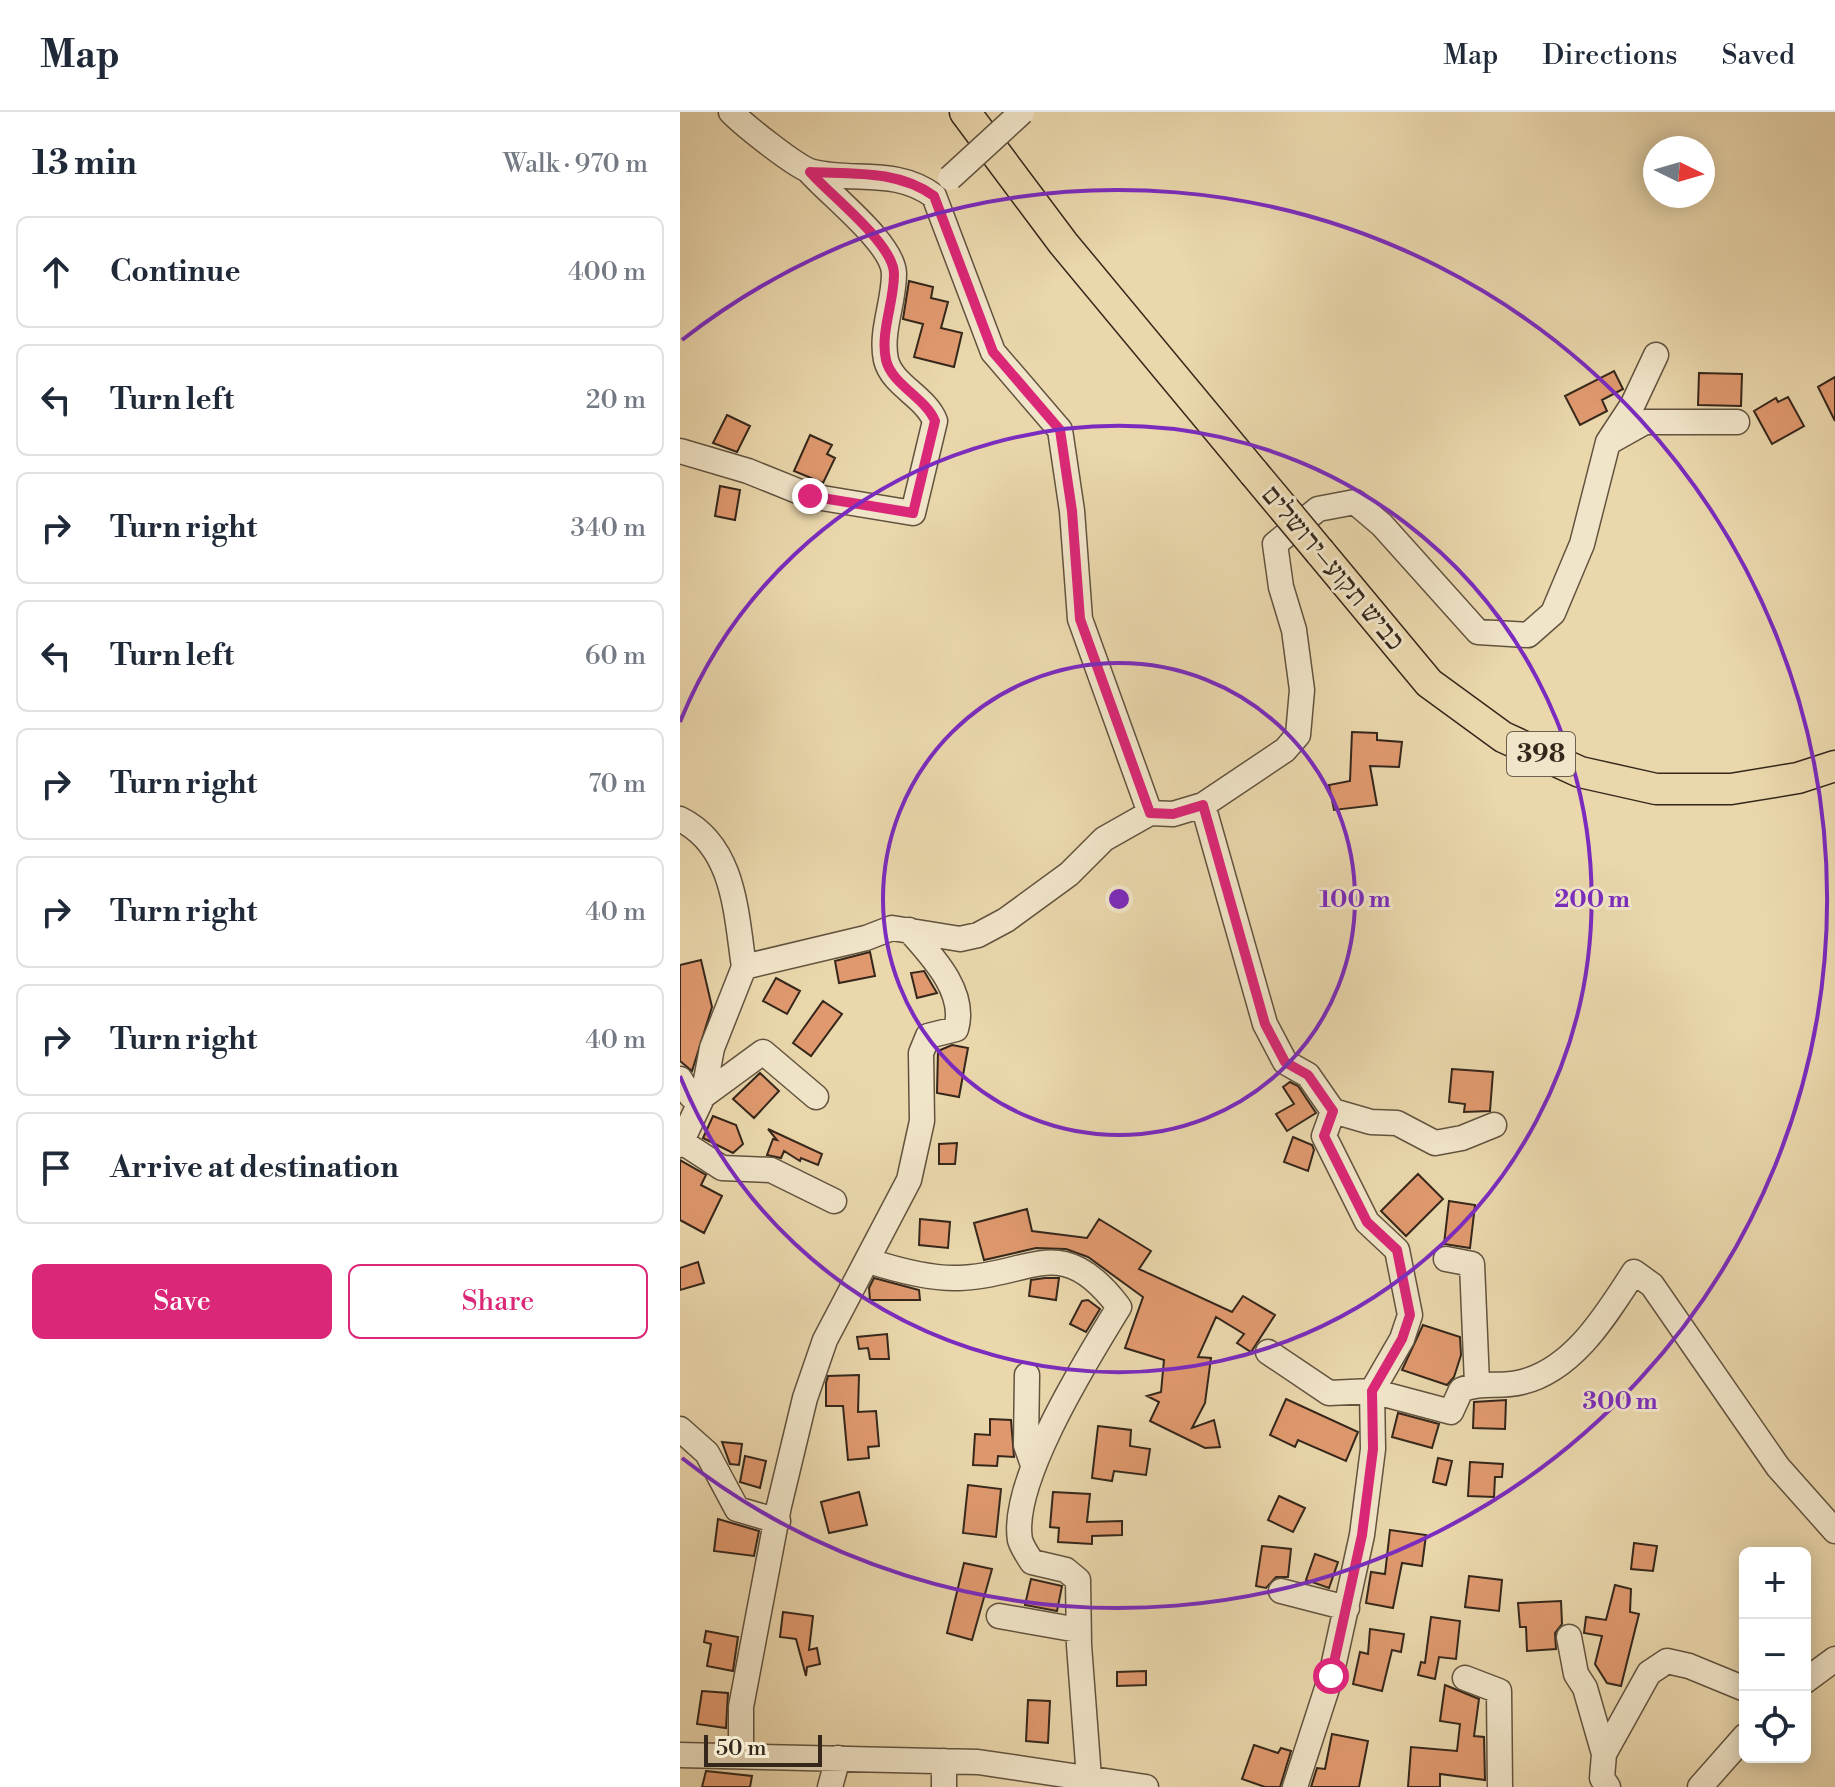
<!DOCTYPE html>
<meta charset="utf-8">
<style>
:root{--surface:#fff;--page:#f6f6f7;--text:#1f2937;--muted:#747a83;--line:#e0e1e3;--accent:#db2777}
body{margin:0;font-family:"Libre Bodoni","Frank Ruhl Libre",serif;background:var(--page);color:var(--text)}
.controls{position:absolute;right:24px;bottom:24px;display:grid;overflow:hidden;border-radius:12px;box-shadow:0 4px 20px #0003}
.controls button{width:72px;height:72px;display:grid;place-items:center;padding:0;border:0;border-bottom:2px solid var(--line);background:var(--surface);color:var(--text);font:40px sans-serif}
.compass{position:absolute;left:963px;top:24px;width:72px;height:72px;border-radius:50%;background:var(--surface);box-shadow:0 4px 20px #0003;rotate:95deg}
.scale{position:absolute;left:24px;bottom:20px;width:118px;box-sizing:border-box;padding-left:8px;border:4px solid #35271b;border-top:0;font-size:22px;line-height:28px;white-space:nowrap;color:#35271b;-webkit-text-stroke:6px #f1e5c9;paint-order:stroke}
.stop{position:absolute;width:24px;height:24px;margin:-18px;border:6px solid #db2777;border-radius:50%;background:#fff}
.stop.end{background:#db2777;border-color:#fff;box-shadow:0 2px 8px #0008}
.list{margin:0;padding:0;list-style:none}
h2{display:flex;justify-content:space-between;align-items:center;height:104px;margin:0;padding:0 32px;font-size:34px}
h2 small{font-size:26px;font-weight:400;color:var(--muted)}
.list li{display:grid;grid-template-columns:52px 1fr auto;gap:24px;align-items:center;box-sizing:border-box;height:112px;margin:0 16px 16px;padding:0 16px;border:2px solid var(--line);border-radius:12px}
.list b{display:block;font-size:30px;white-space:nowrap}
.list em{font-size:26px;font-style:normal;color:var(--muted)}
.actions{display:flex;gap:16px;padding:24px 32px}
.actions a{flex:1;padding:18px 0;border:2px solid var(--accent);border-radius:12px;text-align:center;font-size:28px;color:var(--accent)}
.actions .main{background:var(--accent);color:#fff}
.icon{flex:none;width:44px;height:44px;fill:none;stroke:currentColor;stroke-width:2;stroke-linecap:round;stroke-linejoin:round}
.map{position:relative;flex:none;width:1155px;height:1675px;overflow:hidden}
header{display:flex;align-items:center;gap:48px;box-sizing:border-box;height:112px;padding:0 40px;background:var(--surface);border-bottom:2px solid var(--line)}
header strong{font-size:38px}
nav{display:flex;gap:44px;margin-inline-start:auto;font-size:28px}
main{display:flex}
aside{flex:1;background:var(--surface)}
.map>svg:first-child{display:block}
.building{fill:#e0996e;stroke:#35271b;stroke-width:2}
.lines{fill:none;stroke-linecap:round;stroke-linejoin:round}
.minor-casing{stroke:#62533f;stroke-width:27}
.major-casing{stroke:#35271b;stroke-width:33}
.minor{stroke:#f1e5c9;stroke-width:24}
.major{stroke:#ead7ac;stroke-width:30}
.minor-bridge-casing{stroke:#62533f;stroke-width:27;stroke-linecap:butt}
.major-bridge-casing{stroke:#35271b;stroke-width:33;stroke-linecap:butt}
.minor-bridge{stroke:#f1e5c9;stroke-width:24}
.major-bridge{stroke:#ead7ac;stroke-width:30}
.route{stroke:#db2777;stroke-width:10}
.ring{fill:none;stroke:#7b2cbf;stroke-width:4}
.labels{text-anchor:middle;dominant-baseline:central;stroke-width:6;stroke-linejoin:round;paint-order:stroke}
.shield{fill:#f1e5c9;stroke:#6d604f;stroke-width:2}
.shield-label{font-size:26px;font-weight:bold;fill:#35271b}
.street-label{font-size:28px;fill:#35271b;stroke:#f1e5c9}
.centre{fill:#7b2cbf;stroke:#f1e5c9;stroke-width:4}
.ring-label{font-size:24px;text-anchor:middle;font-weight:bold;fill:#7b2cbf;stroke:#f1e5c9;stroke-width:6;stroke-linejoin:round;paint-order:stroke}
</style>
<header>
<strong>Map</strong>
<nav><a>Map</a><a>Directions</a><a>Saved</a></nav>
</header>
<main>
<aside>
<h2>13 min<small>Walk · 970 m</small></h2>
<ul class="list">
<li><svg class="icon" aria-label="ahead" viewBox="0 0 24 24"><path d="M12 20V5M6 11l6-6 6 6"/></svg><div><b>Continue</b></div><em>400 m</em></li>
<li><svg class="icon" aria-label="left" viewBox="0 0 24 24"><path d="M17 20v-9H6M10 6l-5 5 5 5"/></svg><div><b>Turn left</b></div><em>20 m</em></li>
<li><svg class="icon" aria-label="right" viewBox="0 0 24 24"><path d="M7 20v-9h11M14 6l5 5-5 5"/></svg><div><b>Turn right</b></div><em>340 m</em></li>
<li><svg class="icon" aria-label="left" viewBox="0 0 24 24"><path d="M17 20v-9H6M10 6l-5 5 5 5"/></svg><div><b>Turn left</b></div><em>60 m</em></li>
<li><svg class="icon" aria-label="right" viewBox="0 0 24 24"><path d="M7 20v-9h11M14 6l5 5-5 5"/></svg><div><b>Turn right</b></div><em>70 m</em></li>
<li><svg class="icon" aria-label="right" viewBox="0 0 24 24"><path d="M7 20v-9h11M14 6l5 5-5 5"/></svg><div><b>Turn right</b></div><em>40 m</em></li>
<li><svg class="icon" aria-label="right" viewBox="0 0 24 24"><path d="M7 20v-9h11M14 6l5 5-5 5"/></svg><div><b>Turn right</b></div><em>40 m</em></li>
<li><svg class="icon" aria-label="arrive" viewBox="0 0 24 24"><path d="M6 21V4h12l-3 4 3 4H6"/></svg><div><b>Arrive at destination</b></div></li>
</ul>
<div class="actions"><a class="main">Save</a><a>Share</a></div>
</aside>
<div class="map">
<svg width="1155" height="1675" viewBox="0 0 1155 1675">
<rect width="100%" height="100%" fill="#ead7ac"/>
<filter id="stains"><feTurbulence type="fractalNoise" baseFrequency=".0025" numOctaves="4"/><feColorMatrix values="0 0 0 0 .2 0 0 0 0 .09 0 0 0 0 .02 0 0 0 .5 -.17"/></filter>
<radialGradient id="worn" r=".72"><stop offset=".6" stop-color="#630" stop-opacity="0"/><stop offset="1" stop-color="#630" stop-opacity=".3"/></radialGradient>
<path class="building" d="M 229,169 L 253,175 L 251,186 L 268,190 L 261,216 L 282,221 L 274,255 L 234,245 L 243,212 L 223,207 Z
M 934,259 L 943,277 L 922,288 L 927,299 L 900,313 L 885,284 Z
M 1019,261 L 1062,262 L 1061,294 L 1018,293 Z
M 1155,265 L 1155,309 L 1138,275 Z
M 1108,285 L 1124,314 L 1092,332 L 1074,299 L 1096,286 L 1098,290 Z
M 47,303 L 70,314 L 57,340 L 33,331 Z
M 130,323 L 152,333 L 147,342 L 155,346 L 143,371 L 114,359 Z
M 40,374 L 60,378 L 55,408 L 35,404 Z
M 672,620 L 697,621 L 697,628 L 722,630 L 719,655 L 690,654 L 697,693 L 654,698 L 649,673 L 670,669 Z
M 190,840 L 195,864 L 159,871 L 155,849 Z
M 21,848 L 32,895 L 12,959 L 0,949 L 0,853 Z
M 244,859 L 257,881 L 237,886 L 231,861 Z
M 96,866 L 120,879 L 107,902 L 83,889 Z
M 143,889 L 162,902 L 131,944 L 113,931 Z
M 272,933 L 288,936 L 279,985 L 257,981 L 258,939 Z
M 772,957 L 813,960 L 810,999 L 784,1000 L 785,992 L 769,990 Z
M 80,961 L 99,979 L 74,1006 L 53,987 Z
M 610,970 L 618,974 L 636,1001 L 607,1019 L 596,1002 L 614,992 L 603,975 Z
M 33,1004 L 56,1013 L 63,1032 L 53,1041 L 23,1026 Z
M 88,1017 L 142,1042 L 138,1053 L 121,1046 L 120,1049 L 104,1039 L 101,1046 L 87,1043 L 93,1027 L 97,1028 Z
M 613,1025 L 632,1033 L 634,1038 L 628,1059 L 604,1050 Z
M 277,1031 L 275,1052 L 259,1052 L 259,1032 Z
M 0,1048 L 26,1063 L 21,1073 L 42,1084 L 24,1121 L 0,1108 Z
M 738,1062 L 763,1087 L 726,1124 L 701,1099 Z
M 769,1089 L 795,1093 L 790,1136 L 764,1132 Z
M 347,1097 L 352,1119 L 407,1126 L 419,1107 L 471,1139 L 459,1157 L 552,1200 L 563,1184 L 595,1203 L 571,1240 L 557,1231 L 564,1222 L 536,1205 L 518,1245 L 531,1246 L 525,1291 L 512,1316 L 534,1308 L 540,1335 L 525,1336 L 470,1309 L 479,1290 L 467,1284 L 481,1280 L 484,1248 L 445,1236 L 463,1185 L 408,1145 L 386,1137 L 356,1136 L 304,1148 L 294,1111 Z
M 240,1107 L 270,1110 L 268,1136 L 239,1133 Z
M 18,1150 L 24,1171 L 0,1178 L 0,1156 Z
M 194,1166 L 239,1178 L 240,1188 L 190,1188 L 189,1176 Z
M 365,1166 L 379,1166 L 376,1188 L 349,1184 L 351,1168 Z
M 408,1188 L 420,1197 L 406,1220 L 390,1212 L 402,1189 Z
M 743,1213 L 780,1225 L 781,1243 L 774,1265 L 767,1273 L 722,1258 Z
M 207,1222 L 209,1247 L 190,1247 L 188,1236 L 179,1237 L 177,1225 Z
M 179,1263 L 178,1300 L 196,1299 L 199,1334 L 188,1335 L 189,1346 L 168,1348 L 163,1294 L 146,1294 L 146,1271 L 148,1264 Z
M 606,1287 L 678,1320 L 666,1349 L 618,1328 L 615,1335 L 590,1323 Z
M 826,1288 L 825,1317 L 793,1316 L 794,1290 Z
M 718,1301 L 759,1312 L 752,1336 L 712,1325 Z
M 310,1307 L 331,1308 L 334,1345 L 318,1344 L 317,1354 L 293,1353 L 295,1322 L 310,1323 Z
M 418,1314 L 451,1318 L 450,1334 L 470,1337 L 466,1363 L 434,1359 L 432,1369 L 412,1366 Z
M 42,1330 L 62,1332 L 59,1353 L 50,1352 Z
M 65,1344 L 86,1349 L 80,1376 L 60,1370 Z
M 758,1346 L 772,1349 L 766,1373 L 753,1370 Z
M 790,1350 L 823,1352 L 822,1365 L 815,1365 L 814,1385 L 788,1384 Z
M 288,1373 L 321,1377 L 316,1425 L 283,1421 Z
M 179,1380 L 187,1413 L 149,1421 L 141,1390 Z
M 373,1380 L 410,1382 L 407,1410 L 442,1409 L 442,1423 L 412,1424 L 412,1432 L 378,1430 L 379,1416 L 370,1415 Z
M 599,1384 L 625,1396 L 613,1420 L 588,1408 Z
M 38,1407 L 79,1419 L 74,1444 L 34,1439 Z
M 710,1418 L 746,1423 L 742,1454 L 722,1451 L 713,1496 L 686,1491 L 691,1460 L 705,1462 Z
M 954,1431 L 977,1434 L 973,1459 L 951,1457 Z
M 582,1434 L 611,1437 L 608,1465 L 596,1465 L 586,1476 L 576,1474 Z
M 635,1442 L 658,1450 L 649,1476 L 626,1468 Z
M 284,1451 L 312,1457 L 292,1528 L 267,1521 Z
M 789,1464 L 822,1468 L 819,1499 L 785,1495 Z
M 351,1467 L 382,1474 L 377,1499 L 345,1493 Z
M 935,1473 L 951,1477 L 950,1500 L 959,1502 L 941,1574 L 927,1571 L 915,1552 L 922,1524 L 904,1521 L 906,1505 L 926,1508 Z
M 881,1489 L 882,1512 L 875,1521 L 876,1537 L 847,1539 L 846,1515 L 840,1515 L 838,1491 Z
M 103,1500 L 133,1504 L 129,1538 L 137,1536 L 140,1552 L 127,1555 L 126,1564 L 116,1527 L 100,1525 Z
M 751,1505 L 780,1509 L 776,1547 L 759,1545 L 755,1567 L 738,1563 L 741,1550 L 745,1551 Z
M 690,1517 L 724,1522 L 721,1540 L 712,1538 L 702,1579 L 673,1572 L 680,1540 L 688,1542 Z
M 26,1519 L 58,1525 L 53,1559 L 27,1554 L 31,1532 L 24,1530 Z
M 466,1559 L 466,1573 L 437,1574 L 437,1560 Z
M 765,1573 L 799,1587 L 794,1624 L 804,1625 L 805,1668 L 760,1662 L 760,1675 L 728,1675 L 731,1635 L 777,1639 L 780,1612 L 760,1609 Z
M 22,1579 L 48,1581 L 46,1616 L 17,1612 Z
M 348,1588 L 370,1589 L 368,1631 L 346,1629 Z
M 652,1622 L 688,1629 L 679,1675 L 631,1675 L 637,1656 L 645,1657 Z
M 574,1633 L 598,1641 L 601,1636 L 611,1639 L 600,1675 L 585,1675 L 562,1667 Z
M 26,1659 L 72,1664 L 70,1675 L 22,1675 Z"/>
<g class="lines">
<defs>
<path id="minor" d="M 51,0 C 64,13 117,56 133,60 C 176,70 216,56 254,84 L 313,240 L 380,318 L 392,399 L 400,507 L 470,701
M 931,329 L 965,310 L 1057,310
M 0,339 L 68,359 L 130,384 L 233,401 L 255,309 C 246,285 212,273 206,248 C 200,220 214,191 214,162 C 214,132 151,84 130,60
M 523,693 L 585,912 L 605,950 L 628,963 L 653,999 L 644,1024 L 687,1110 L 717,1138 L 730,1203 L 722,1227 L 692,1279 L 693,1337 L 682,1423 L 651,1564 L 615,1675
M 0,707 C 55,734 56,802 64,855
M 0,967 L 11,984 L 23,984 L 83,940 L 136,985
M 653,999 L 691,1010 L 717,1011 L 755,1031 L 782,1026 L 814,1013
M 2,1030 L 42,1056 L 91,1058 L 154,1089
M 0,1033 L 23,984 L 32,936 L 64,855 L 186,826 L 212,816 L 280,827 L 298,823 L 326,808 L 389,762 L 424,727 L 470,701 L 493,702 L 523,693 L 605,638 L 618,623 L 622,578 L 614,518 L 601,475 L 595,432 L 638,397 L 675,390 L 702,413 L 798,520 L 848,523 L 873,501 L 902,432 L 928,330 L 953,292 L 976,243
M 766,1147 L 792,1152 L 797,1271
M 189,1149 C 217,1158 251,1167 279,1166 C 351,1164 381,1118 439,1195 C 408,1246 330,1369 340,1428 C 342,1435 348,1444 352,1450 L 386,1458 L 398,1468 L 399,1533 L 409,1666
M 588,1240 L 649,1281 L 692,1279 L 771,1300 L 781,1278 C 801,1269 820,1276 842,1270 C 894,1257 926,1203 954,1160 L 972,1173 L 1098,1355 L 1155,1419
M 347,1263 L 346,1333 L 353,1353
M 0,1317 L 27,1341 L 57,1397 L 98,1409
M 601,1479 L 667,1496
M 319,1504 L 398,1518
M 889,1525 L 896,1562 L 905,1576 L 924,1642
M 785,1566 L 819,1579 L 820,1675
M 1125,1569 L 1155,1547
M 0,1643 L 298,1650 L 466,1675
M 61,1644 L 61,1595 L 99,1394 L 125,1286 L 145,1228 L 229,1068 L 242,1009 L 241,941 L 248,924 L 276,917 C 287,880 252,844 229,818
M 264,1649 L 264,1675
M 150,1675 L 158,1646
M 928,1675 L 922,1666 L 924,1642 L 969,1561 L 987,1549 L 1009,1554 L 1065,1577
M 1020,1675 L 1065,1624"/>
<path id="major" d="M 285,0 L 383,131 L 574,361
M 640,440 L 749,571 L 823,625 L 900,660 L 976,677 L 1051,677 L 1118,666 L 1155,654"/>
</defs>
<use href="#minor" class="minor-casing"/>
<use href="#major" class="major-casing"/>
<use href="#minor" class="minor"/>
<use href="#major" class="major"/>
<defs>
<path id="minor-bridge" d="M 270,66 L 342,0"/>
<path id="major-bridge" d="M 574,361 L 640,440"/>
</defs>
<use href="#minor-bridge" class="minor-bridge-casing"/>
<use href="#major-bridge" class="major-bridge-casing"/>
<use href="#minor-bridge" class="minor-bridge"/>
<use href="#major-bridge" class="major-bridge"/>
</g>
<g class="lines">
<path class="route" d="M 130,384 L 233,401 L 255,309 C 246,286 212,273 206,248 C 200,220 214,191 214,162 C 214,132 151,84 130,60 C 173,62 218,58 254,84 L 313,240 L 380,318 L 392,399 L 400,507 L 470,701 L 493,702 L 523,693 L 585,912 L 605,950 L 628,963 L 653,999 L 644,1024 L 687,1110 L 717,1138 L 730,1203 L 722,1227 L 692,1279 L 693,1337 L 682,1423 L 651,1564"/>
</g>
<g class="ring">
<circle cx="439" cy="787" r="236"/>
<path d="M0 610A473 473 0 1 1 0 964"/>
<path d="M2 228A709 709 0 1 1 2 1346"/>
</g>
<g class="labels">
<rect class="shield" x="827" y="620" width="68" height="44" rx="6"/>
<g class="shield-label">
<text x="861" y="642">398</text>
</g>
<g class="street-label">
<text transform="translate(653 456) rotate(50)">כביש תקוע–ירושלים</text>
</g>
</g>
<circle cx="439" cy="787" r="12" class="centre"/>
<g class="ring-label">
<text x="675" y="795">100 m</text>
<text x="912" y="795">200 m</text>
<text x="940" y="1297">300 m</text>
</g>
<rect width="100%" height="100%" filter="url(#stains)"/>
<rect width="100%" height="100%" fill="url(#worn)"/>
</svg>
<div class="controls">
<button>+</button>
<button>−</button>
<button><svg class="icon" aria-label="locate" viewBox="0 0 24 24"><circle cx="12" cy="12" r="6"/><path d="M12 2v4M12 18v4M2 12h4M18 12h4"/></svg></button>
</div>
<svg class="compass" viewBox="-18 -18 36 36"><path d="M0-13l5 13h-10z" fill="#e53935"/><path d="M0 13l5-13h-10z" fill="#747a83"/></svg>
<div class="scale">50 m</div>
<div class="stop" style="left:651px;top:1564px"></div>
<div class="stop end" style="left:130px;top:384px"></div>
</div>
</main>
